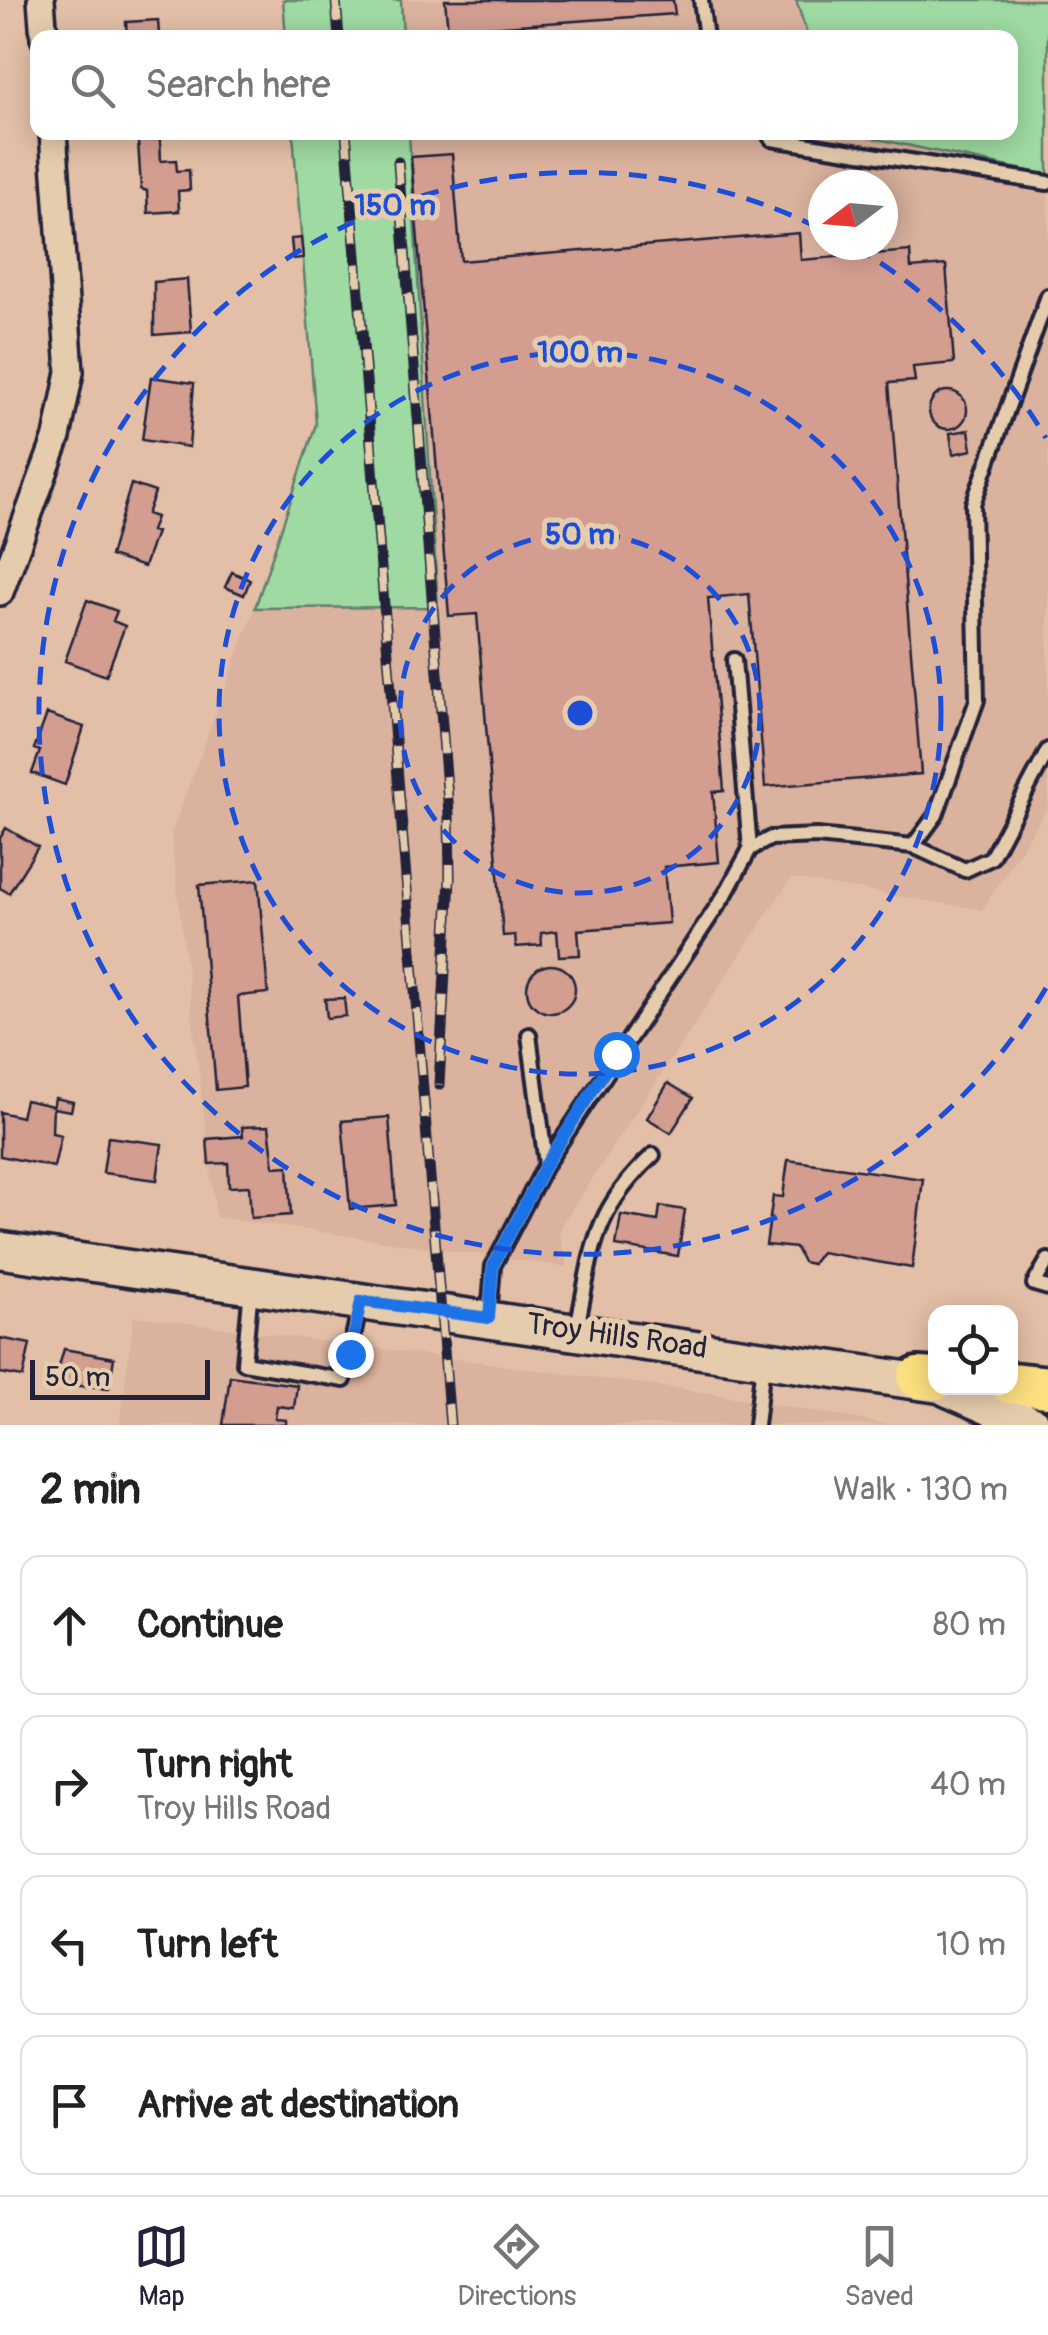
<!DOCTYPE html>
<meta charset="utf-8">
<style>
:root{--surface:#fff;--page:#f6f6f6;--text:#222;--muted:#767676;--line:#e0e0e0;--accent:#22223b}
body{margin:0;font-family:Pangolin,sans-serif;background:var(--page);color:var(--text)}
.controls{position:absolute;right:30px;bottom:30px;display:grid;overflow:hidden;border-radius:20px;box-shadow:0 5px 25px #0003}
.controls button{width:90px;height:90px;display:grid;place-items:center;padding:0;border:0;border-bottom:2px solid var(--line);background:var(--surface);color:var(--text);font:50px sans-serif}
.compass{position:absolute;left:808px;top:170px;width:90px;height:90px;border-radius:50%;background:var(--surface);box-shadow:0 5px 25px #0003;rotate:254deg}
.scale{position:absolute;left:30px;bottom:25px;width:180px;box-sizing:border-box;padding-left:10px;border:5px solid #22223b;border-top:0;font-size:28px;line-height:35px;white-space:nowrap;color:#22223b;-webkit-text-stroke:8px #e5ccad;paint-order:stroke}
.stop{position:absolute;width:30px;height:30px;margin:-22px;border:8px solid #1a73e8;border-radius:50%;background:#fff}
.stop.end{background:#1a73e8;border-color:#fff;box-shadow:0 2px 10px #0008}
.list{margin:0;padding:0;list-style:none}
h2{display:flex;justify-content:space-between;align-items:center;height:130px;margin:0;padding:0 40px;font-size:42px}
h2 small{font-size:32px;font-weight:400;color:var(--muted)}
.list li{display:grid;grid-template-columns:65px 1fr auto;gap:30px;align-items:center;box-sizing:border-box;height:140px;margin:0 20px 20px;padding:0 20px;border:2px solid var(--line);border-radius:20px}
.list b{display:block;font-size:38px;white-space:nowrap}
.list p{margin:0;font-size:32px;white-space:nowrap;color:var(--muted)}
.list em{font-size:32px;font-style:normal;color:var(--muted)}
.icon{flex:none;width:55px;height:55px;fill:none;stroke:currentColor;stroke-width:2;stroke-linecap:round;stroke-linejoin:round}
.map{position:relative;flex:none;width:1048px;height:1425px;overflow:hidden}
.search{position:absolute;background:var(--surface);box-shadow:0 5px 25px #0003;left:30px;right:30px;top:30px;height:110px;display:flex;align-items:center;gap:25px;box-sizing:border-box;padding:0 35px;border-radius:20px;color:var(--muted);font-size:38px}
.sheet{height:770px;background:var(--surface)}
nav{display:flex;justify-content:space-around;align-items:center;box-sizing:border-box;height:140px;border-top:2px solid var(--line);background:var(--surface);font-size:28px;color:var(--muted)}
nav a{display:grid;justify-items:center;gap:5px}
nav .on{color:var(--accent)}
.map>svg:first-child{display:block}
.built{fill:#dab29d;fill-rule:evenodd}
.green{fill:#9edaa1;stroke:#607e6e;stroke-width:2.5}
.building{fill:#d39d90;stroke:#22223b;stroke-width:2.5}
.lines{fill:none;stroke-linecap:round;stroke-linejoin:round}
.lane-casing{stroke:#22223b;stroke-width:20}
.street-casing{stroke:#22223b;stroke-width:32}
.secondary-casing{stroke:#22223b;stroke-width:42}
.primary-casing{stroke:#22223b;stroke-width:48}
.lane{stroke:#e5ccad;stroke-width:12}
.street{stroke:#e5ccad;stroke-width:25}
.secondary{stroke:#e5ccad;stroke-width:35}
.primary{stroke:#fddf80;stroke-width:40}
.rail-casing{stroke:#22223b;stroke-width:11}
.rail{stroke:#e5ccad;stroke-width:8;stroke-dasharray:22;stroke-linecap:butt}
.route{stroke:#1a73e8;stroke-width:12}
.ring{fill:none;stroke:#1d4ed8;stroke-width:5;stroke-dasharray:18 12}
.labels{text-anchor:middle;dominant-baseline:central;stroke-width:10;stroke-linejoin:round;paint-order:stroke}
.street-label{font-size:30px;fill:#22223b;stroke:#e5ccad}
.centre{fill:#1d4ed8;stroke:#e5ccad;stroke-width:5}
.ring-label{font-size:30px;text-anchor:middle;font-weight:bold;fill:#1d4ed8;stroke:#e5ccad;stroke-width:10;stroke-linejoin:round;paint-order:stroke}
</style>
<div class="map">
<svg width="1048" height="1425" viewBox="0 0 1048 1425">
<rect width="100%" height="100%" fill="#e2bfa6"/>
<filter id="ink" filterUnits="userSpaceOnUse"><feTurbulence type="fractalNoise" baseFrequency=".01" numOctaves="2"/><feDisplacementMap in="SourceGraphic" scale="20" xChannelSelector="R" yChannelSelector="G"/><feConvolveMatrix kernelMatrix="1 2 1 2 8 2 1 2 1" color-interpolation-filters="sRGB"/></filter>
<g filter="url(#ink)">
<path class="built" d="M 401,0 L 796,0 L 808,37 L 403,37 Z
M 409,133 L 849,133 L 1048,175 L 1048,807 L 982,910 L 791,878 L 558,1230 L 567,1267 L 216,1217 L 171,834 L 255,608 L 438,607 ZM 823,185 L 883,185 L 883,245 L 823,245 Z
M 134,1316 L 716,1394 L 888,1425 L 120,1425 Z"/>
<path class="green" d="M 283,0 L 401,0 L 403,37 L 286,37 Z
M 796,0 L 1048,0 L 1048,175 L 849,133 L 1010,132 L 1010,38 L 808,37 Z
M 293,133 L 409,133 L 438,607 L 255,608 L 316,424 Z"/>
<path class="building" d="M 445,0 L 673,0 L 675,14 L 448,30 Z
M 158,20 L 159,35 L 171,34 L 171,38 L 127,38 L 126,22 Z
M 160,139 L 161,161 L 176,160 L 177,171 L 189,170 L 190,190 L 178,191 L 179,211 L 148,213 L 147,191 L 141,189 L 138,141 Z
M 452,154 L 461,261 L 799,233 L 801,260 L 910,251 L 911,268 L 946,265 L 954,363 L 913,367 L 915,381 L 889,383 L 921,774 L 765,787 L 749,594 L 708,598 L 724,791 L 713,792 L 719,862 L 664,867 L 669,923 L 578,930 L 580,955 L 559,956 L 557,931 L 541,933 L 542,945 L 516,947 L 515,935 L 503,936 L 477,614 L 449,616 L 411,157 Z
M 301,238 L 303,258 L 293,259 L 291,239 Z
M 187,279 L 191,332 L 154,335 L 154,282 Z
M 151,377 L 194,383 L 189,447 L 142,440 Z
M929 410a19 19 0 1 1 38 0a19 19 0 1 1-38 0Z
M 969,430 L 972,450 L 953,454 L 950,433 Z
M 131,484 L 155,492 L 147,514 L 156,517 L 151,531 L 156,532 L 144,567 L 110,556 Z
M 232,572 L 250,580 L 244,595 L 225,587 Z
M 87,600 L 117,611 L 113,621 L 125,626 L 106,676 L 65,661 Z
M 47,714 L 84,727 L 65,785 L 32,773 L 40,751 L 34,749 Z
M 6,828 L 38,847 L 9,893 L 0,888 L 0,838 Z
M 258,880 L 268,993 L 238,996 L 245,1087 L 216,1090 L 199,885 Z
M527 989a24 24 0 1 1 48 0a24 24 0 1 1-48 0Z
M 344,998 L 346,1016 L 327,1018 L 325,999 Z
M 668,1083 L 693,1098 L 671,1133 L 647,1118 Z
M 55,1098 L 73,1102 L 71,1111 L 53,1108 Z
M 25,1100 L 53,1106 L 52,1133 L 61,1135 L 54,1167 L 0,1156 L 0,1112 L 21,1117 Z
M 389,1117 L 396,1205 L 350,1209 L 342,1121 Z
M 269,1126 L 274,1167 L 288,1166 L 291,1215 L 251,1218 L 249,1186 L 229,1187 L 228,1163 L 209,1164 L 207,1139 L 243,1136 L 242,1127 Z
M 108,1137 L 162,1144 L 157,1180 L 103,1173 Z
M 788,1160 L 923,1179 L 912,1268 L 821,1252 L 812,1264 L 803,1262 L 796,1248 L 766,1245 L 773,1196 L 783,1197 Z
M 660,1206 L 685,1210 L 678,1256 L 616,1246 L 621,1215 L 658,1221 Z
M 0,1338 L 30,1344 L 23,1377 L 0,1373 Z
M 64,1349 L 114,1358 L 109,1388 L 54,1384 Z
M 230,1376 L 297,1385 L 294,1408 L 277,1406 L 275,1419 L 286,1420 L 286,1425 L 223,1425 Z"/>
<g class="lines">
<defs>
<path id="lane" d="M 701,0 L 706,38
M 767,132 L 772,139 L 1048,183
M 734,660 L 750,849
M 913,846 L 936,815 L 977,700 L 973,504 L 1048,296
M 529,1035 L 546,1164
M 1048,1260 L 1034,1284 L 1048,1288
M 251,1288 L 244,1363 L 344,1380 L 360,1304
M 489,1316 L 493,1266 L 546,1164 L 726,893 L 750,849 L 771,838 L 817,836 L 913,846 L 965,870 L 991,858 L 1048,750
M 577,1328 C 593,1250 591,1213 653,1155
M 756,1425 L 763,1364"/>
<path id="street" d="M 41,0 L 44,38
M 0,592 L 57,437 L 70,372 L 53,132"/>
<path id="secondary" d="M 0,1250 L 936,1384
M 947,1388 L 1032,1425"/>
<path id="primary" d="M 918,1378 L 936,1379
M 1010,1383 L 1048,1387"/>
</defs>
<use href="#lane" class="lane-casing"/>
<use href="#street" class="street-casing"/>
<use href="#secondary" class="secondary-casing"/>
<use href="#primary" class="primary-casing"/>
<use href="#lane" class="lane"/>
<use href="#street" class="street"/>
<use href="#secondary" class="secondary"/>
<use href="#primary" class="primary"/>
<defs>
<path id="rail" d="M 336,0 L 339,38
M 346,132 L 450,1425
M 398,162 L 449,814 L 450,878 L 439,1085"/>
</defs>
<use href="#rail" class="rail-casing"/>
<use href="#rail" class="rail"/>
</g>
</g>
<g class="lines" filter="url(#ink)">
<path class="route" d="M 350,1354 L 361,1301 L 489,1318 L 493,1266 L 546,1164 L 616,1054"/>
</g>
<g class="ring">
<circle cx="580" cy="713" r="180"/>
<circle cx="580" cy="713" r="361"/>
<path d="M1046 988A541 541 0 1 1 821 229M855 247A541 541 0 0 1 1046 438"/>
</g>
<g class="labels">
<g class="street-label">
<text transform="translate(617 1336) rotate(8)">Troy Hills Road</text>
</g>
</g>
<circle cx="580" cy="713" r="15" class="centre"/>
<g class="ring-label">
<text x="395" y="215">150 m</text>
<text x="580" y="362">100 m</text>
<text x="580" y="544">50 m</text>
</g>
</svg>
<div class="controls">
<button><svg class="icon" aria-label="locate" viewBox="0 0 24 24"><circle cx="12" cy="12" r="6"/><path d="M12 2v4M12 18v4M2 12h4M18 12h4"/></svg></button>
</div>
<svg class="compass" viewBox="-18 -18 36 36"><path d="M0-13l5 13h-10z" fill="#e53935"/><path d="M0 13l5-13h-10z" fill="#767676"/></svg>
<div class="scale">50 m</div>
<div class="stop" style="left:616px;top:1054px"></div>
<div class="stop end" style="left:350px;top:1354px"></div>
<div class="search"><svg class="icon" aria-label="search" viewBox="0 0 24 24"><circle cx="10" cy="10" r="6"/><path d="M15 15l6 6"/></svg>Search here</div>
</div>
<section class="sheet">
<h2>2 min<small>Walk · 130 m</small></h2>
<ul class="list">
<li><svg class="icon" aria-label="ahead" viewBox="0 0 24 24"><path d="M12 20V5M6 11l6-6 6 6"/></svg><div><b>Continue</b></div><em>80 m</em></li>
<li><svg class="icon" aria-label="right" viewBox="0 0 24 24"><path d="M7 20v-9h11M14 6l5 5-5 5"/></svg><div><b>Turn right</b><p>Troy Hills Road</p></div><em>40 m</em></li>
<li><svg class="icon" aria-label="left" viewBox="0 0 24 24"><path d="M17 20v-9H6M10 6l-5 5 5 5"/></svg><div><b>Turn left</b></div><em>10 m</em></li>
<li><svg class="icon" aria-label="arrive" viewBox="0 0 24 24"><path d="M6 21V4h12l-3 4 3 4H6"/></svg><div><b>Arrive at destination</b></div></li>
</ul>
</section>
<nav>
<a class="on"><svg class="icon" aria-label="map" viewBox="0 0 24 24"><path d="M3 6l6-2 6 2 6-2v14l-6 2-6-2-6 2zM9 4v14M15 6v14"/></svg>Map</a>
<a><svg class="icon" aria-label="directions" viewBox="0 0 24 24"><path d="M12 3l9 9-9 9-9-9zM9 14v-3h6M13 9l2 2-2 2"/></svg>Directions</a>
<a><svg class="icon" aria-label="saved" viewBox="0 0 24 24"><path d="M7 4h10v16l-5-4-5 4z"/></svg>Saved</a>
</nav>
